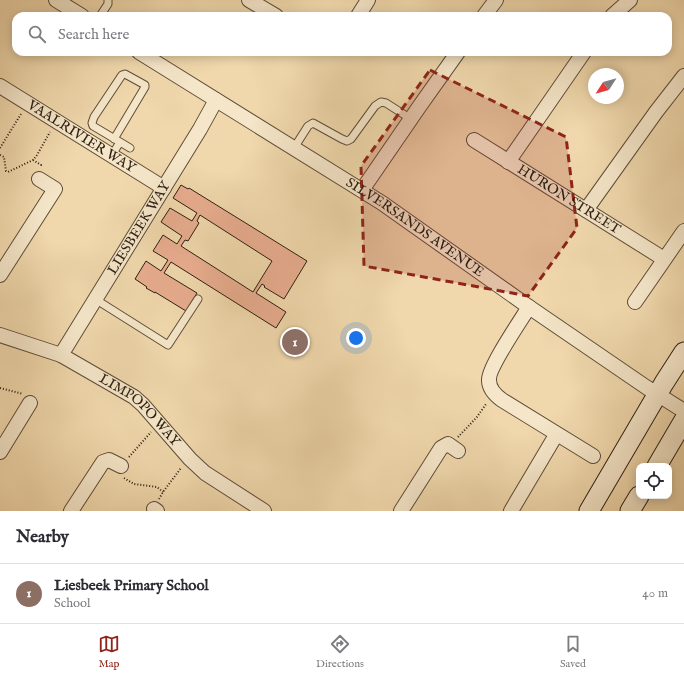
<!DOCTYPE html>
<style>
:root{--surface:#fff;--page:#f2f2f3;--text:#2b2b33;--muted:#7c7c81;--line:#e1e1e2;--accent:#8f2418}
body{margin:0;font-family:"IM FELL English",serif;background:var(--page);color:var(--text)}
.controls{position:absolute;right:12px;bottom:12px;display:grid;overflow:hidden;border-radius:8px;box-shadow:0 2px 10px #0003}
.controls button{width:36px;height:36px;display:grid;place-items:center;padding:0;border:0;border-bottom:1px solid var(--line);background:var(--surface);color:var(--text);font:20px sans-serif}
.compass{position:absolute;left:588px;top:68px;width:36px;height:36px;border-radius:50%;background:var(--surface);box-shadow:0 2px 10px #0003;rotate:234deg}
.you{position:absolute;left:356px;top:338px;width:14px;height:14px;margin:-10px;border:3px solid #fff;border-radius:50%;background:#1a73e8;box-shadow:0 0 0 6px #1a73e833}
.badge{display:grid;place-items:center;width:26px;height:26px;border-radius:50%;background:var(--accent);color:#fff;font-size:13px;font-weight:700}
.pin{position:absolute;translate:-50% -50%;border:2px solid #fff;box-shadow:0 1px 4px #0006}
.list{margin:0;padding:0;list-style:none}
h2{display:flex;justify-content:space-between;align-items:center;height:52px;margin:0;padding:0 16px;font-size:17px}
h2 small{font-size:13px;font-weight:400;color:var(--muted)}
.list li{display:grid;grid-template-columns:26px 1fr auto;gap:12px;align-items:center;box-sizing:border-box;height:60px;padding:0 16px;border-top:1px solid var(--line)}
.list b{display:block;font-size:15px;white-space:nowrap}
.list p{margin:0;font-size:13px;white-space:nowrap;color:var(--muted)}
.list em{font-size:13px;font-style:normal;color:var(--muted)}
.icon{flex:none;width:22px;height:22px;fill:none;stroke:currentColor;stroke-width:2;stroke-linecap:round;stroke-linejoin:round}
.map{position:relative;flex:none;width:684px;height:511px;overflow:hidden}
.search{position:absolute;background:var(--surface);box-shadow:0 2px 10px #0003;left:12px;right:12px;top:12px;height:44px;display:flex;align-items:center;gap:10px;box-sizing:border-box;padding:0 14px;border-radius:12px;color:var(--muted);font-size:15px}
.sheet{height:112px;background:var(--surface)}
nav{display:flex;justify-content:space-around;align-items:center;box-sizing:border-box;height:56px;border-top:1px solid var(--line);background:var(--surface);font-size:11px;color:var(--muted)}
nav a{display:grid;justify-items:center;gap:2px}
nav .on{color:var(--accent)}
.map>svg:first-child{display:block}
.building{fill:#e8ad8f;stroke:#2d1f12;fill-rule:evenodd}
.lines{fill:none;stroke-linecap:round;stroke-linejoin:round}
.service-casing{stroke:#5e4d38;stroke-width:9}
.minor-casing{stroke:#5e4d38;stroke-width:16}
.secondary-casing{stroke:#2d1f12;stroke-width:21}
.path{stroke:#2d1f12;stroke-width:2;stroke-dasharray:1 2;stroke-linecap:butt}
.service{stroke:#f5e6c9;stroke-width:7}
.minor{stroke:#f5e6c9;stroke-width:14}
.secondary{stroke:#f5e6c9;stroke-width:19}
.marked{fill:#8f2418;fill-opacity:0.2;stroke:#8f2418;stroke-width:3;stroke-dasharray:8 5;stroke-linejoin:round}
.labels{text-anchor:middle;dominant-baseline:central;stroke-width:3.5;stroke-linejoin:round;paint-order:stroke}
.street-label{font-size:14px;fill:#2d1f12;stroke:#f5e6c9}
</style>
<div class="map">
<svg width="684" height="511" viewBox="0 0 684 511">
<rect width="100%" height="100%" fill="#f0d8ac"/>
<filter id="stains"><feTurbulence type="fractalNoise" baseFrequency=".005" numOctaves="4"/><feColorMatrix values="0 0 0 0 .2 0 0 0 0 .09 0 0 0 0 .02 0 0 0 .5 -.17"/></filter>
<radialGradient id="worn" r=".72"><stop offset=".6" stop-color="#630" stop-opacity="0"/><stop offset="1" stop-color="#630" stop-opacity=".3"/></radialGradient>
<path class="building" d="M 181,185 L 188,189 L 189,188 L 307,261 L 284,299 L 264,287 L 265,286 L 262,284 L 256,293 L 286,312 L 276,328 L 171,262 L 164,273 L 197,293 L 186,311 L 155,292 L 155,293 L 146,288 L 147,287 L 135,279 L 146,261 L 161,271 L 168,260 L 153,251 L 163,235 L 177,244 L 182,236 L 161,222 L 170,208 L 192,221 L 197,213 L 173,198 ZM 200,215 L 272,261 L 253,292 L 181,246 L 185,240 L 188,241 L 199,223 L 197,221 Z"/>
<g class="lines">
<defs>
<path id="service" d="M 100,16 L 108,4 L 108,0
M 120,142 L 130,148
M 294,148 L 308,126 L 313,123 L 342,139 L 347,141 L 351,139 L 375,106 L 381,102 L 386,103 L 411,119
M 112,155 L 120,142 L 93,126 L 92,123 L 94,117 L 122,75 L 125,74 L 145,85 L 145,87 L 114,139
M 95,299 L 168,345 L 198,299"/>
<g id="minor">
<path d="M 56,0 L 82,16"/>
<path d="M 249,0 L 276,16"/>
<path d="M 358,16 L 368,0"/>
<path d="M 484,16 L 496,0"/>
<path d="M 612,16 L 630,0"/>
<path id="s1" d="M 139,52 L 382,203 L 529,307 L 646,387 L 684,411"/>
<path id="s2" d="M 0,86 L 164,188"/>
<path id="s3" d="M 474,140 L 664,259"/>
<path d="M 508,162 L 584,52"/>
<path d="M 362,190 L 419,107 L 458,52"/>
<path d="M 586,210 L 656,112 L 684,76"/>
<path d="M 0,275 L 55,189 L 39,179"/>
<path d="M 635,302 L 684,231"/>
<path d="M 529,307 C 521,320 488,368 489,380 C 489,389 495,395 502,400 L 593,456"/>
<path id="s4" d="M 0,335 L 61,355 L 134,397 L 143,405 L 190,459 L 205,473 L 264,511"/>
<path id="s5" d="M 61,355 L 200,129 L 216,100"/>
<path d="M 0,452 L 30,403"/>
<path d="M 154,509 L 157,511"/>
<path d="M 71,511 L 103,462 L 109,460 L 121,466"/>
<path d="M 401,511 L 441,448 L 448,444 L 458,451"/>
<path d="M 511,511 L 556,435"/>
</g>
<path id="secondary" d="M 657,466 L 684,420
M 589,511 L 664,383 L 684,352
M 630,511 L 639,496"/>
</defs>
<use href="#service" class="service-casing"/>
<use href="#minor" class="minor-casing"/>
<use href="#secondary" class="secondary-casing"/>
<path class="path" d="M 0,148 L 21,114
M 0,155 L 4,157 L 6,171 L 8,172 L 33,160 L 37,155 L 50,132
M 33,160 L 41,165 L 40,167
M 0,388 L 23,394
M 458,437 L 477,417 L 486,404
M 129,457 L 151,432
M 124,478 L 134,484 L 157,487 L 163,492
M 159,499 L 163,492 L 181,468"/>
<use href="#service" class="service"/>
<use href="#minor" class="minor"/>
<use href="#secondary" class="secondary"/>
</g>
<path class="marked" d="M 430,70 L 566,137 L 577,228 L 528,296 L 364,266 L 361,166 Z"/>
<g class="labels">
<g class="street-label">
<text stroke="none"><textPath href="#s2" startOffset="96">VAALRIVIER WAY</textPath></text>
<text stroke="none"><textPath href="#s3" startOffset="112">HURON STREET</textPath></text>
<text stroke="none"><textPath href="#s1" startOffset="327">SILVERSANDS AVENUE</textPath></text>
<text stroke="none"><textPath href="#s5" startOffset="149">LIESBEEK WAY</textPath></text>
<text stroke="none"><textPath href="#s4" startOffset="161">LIMPOPO WAY</textPath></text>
</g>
</g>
<rect width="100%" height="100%" filter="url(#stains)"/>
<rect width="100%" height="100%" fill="url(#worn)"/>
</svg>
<div class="controls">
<button><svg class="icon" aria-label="locate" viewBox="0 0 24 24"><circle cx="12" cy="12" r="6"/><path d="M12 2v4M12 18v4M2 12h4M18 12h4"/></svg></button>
</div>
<svg class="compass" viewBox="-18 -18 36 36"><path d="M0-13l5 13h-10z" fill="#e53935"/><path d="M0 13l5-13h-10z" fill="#7c7c81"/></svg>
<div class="you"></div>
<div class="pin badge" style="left:295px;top:342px;background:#8d6e63">1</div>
<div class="search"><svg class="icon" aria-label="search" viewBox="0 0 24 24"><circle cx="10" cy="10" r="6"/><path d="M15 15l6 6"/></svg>Search here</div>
</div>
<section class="sheet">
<h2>Nearby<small></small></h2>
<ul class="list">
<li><span class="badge" style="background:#8d6e63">1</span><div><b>Liesbeek Primary School</b><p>School</p></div><em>40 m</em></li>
</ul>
</section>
<nav>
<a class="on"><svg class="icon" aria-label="map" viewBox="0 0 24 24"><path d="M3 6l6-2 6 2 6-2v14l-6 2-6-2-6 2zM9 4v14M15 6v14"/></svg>Map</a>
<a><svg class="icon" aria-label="directions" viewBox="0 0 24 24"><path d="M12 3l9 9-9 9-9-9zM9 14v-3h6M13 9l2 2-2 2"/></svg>Directions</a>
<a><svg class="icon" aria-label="saved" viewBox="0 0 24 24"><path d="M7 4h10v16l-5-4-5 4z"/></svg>Saved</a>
</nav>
